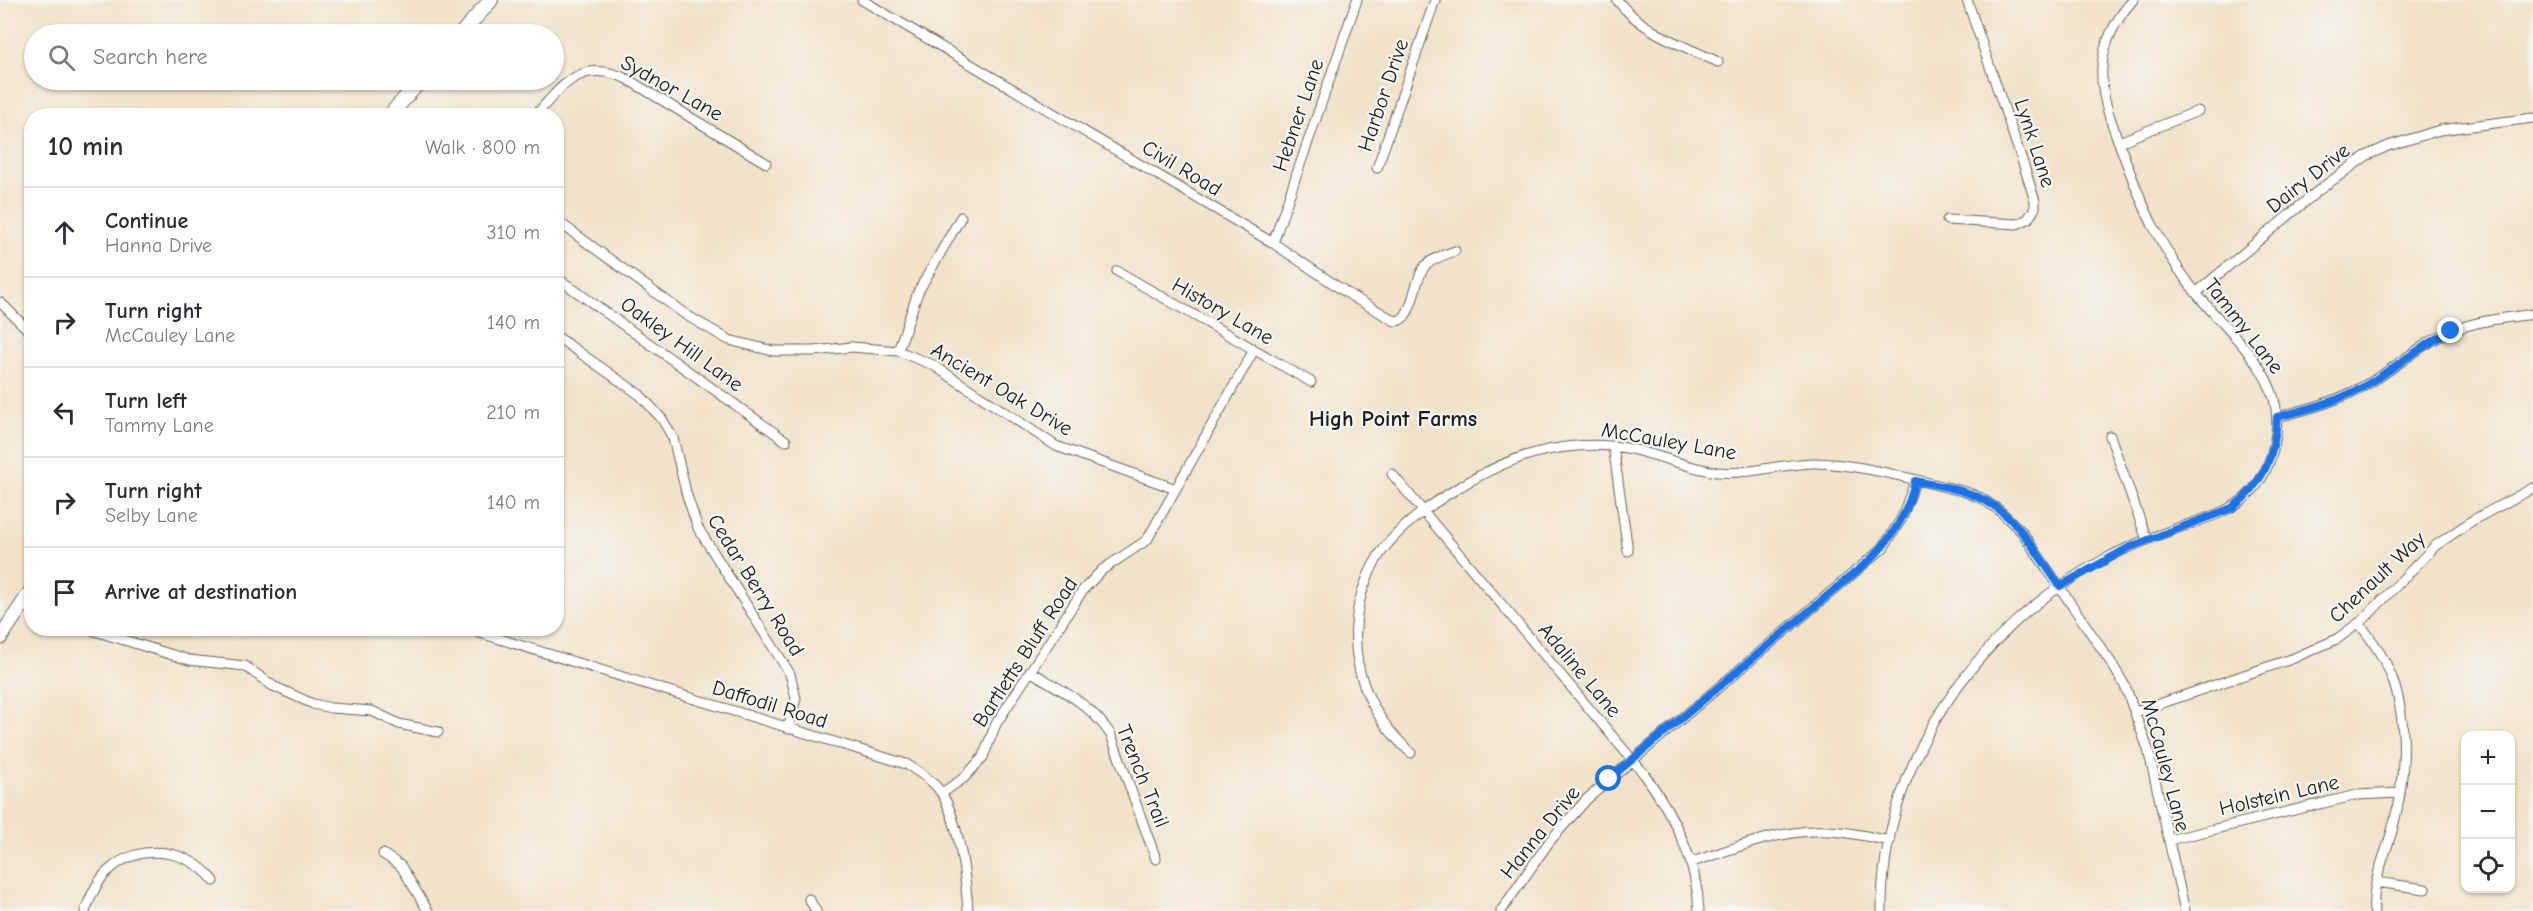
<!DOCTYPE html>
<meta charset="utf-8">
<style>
:root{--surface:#fff;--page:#f2f2f3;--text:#2b2b33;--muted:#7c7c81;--line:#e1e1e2}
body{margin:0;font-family:"Comic Neue",sans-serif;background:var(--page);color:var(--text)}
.controls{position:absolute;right:18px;bottom:18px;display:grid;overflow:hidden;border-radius:12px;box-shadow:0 2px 4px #0004}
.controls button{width:54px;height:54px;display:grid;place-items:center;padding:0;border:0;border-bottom:2px solid var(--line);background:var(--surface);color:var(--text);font:30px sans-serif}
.stop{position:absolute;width:18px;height:18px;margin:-14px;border:4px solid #1a73e8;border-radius:50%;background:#fff}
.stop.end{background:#1a73e8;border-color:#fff;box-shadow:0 2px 6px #0008}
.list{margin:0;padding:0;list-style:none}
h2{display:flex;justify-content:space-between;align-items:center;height:78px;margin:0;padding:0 24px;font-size:26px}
h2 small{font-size:20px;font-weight:400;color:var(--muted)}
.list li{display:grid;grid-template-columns:39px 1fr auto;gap:18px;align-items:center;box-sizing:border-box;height:90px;padding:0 24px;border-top:2px solid var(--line)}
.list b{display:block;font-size:22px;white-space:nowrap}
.list p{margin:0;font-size:20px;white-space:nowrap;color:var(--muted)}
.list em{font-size:20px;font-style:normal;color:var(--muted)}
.icon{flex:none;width:33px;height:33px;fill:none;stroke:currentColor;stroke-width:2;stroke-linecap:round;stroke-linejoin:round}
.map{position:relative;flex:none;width:2533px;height:911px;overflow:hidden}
.search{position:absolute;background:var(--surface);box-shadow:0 2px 4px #0004;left:24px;top:24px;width:540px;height:66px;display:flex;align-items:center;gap:15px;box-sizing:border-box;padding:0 21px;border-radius:33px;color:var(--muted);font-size:22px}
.panel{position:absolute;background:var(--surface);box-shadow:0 2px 4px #0004;left:24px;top:108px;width:540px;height:528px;border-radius:24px}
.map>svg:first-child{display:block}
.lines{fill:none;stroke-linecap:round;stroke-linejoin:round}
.minor-casing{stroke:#676158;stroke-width:11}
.secondary-casing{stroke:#676158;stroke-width:16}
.minor{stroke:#fff;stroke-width:9}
.secondary{stroke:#fff;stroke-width:14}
.route{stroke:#1a73e8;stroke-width:8}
.labels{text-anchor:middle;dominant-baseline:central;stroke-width:4.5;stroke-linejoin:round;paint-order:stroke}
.street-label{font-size:21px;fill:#1c1c1c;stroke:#f6f6f2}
.neighbourhood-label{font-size:22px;font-weight:bold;fill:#1c1c1c;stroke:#f6f6f2}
</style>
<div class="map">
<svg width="2533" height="911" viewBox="0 0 2533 911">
<rect width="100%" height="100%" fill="#f6f6f2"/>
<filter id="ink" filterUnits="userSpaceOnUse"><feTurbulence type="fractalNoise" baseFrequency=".0167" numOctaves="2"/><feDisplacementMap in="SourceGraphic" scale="12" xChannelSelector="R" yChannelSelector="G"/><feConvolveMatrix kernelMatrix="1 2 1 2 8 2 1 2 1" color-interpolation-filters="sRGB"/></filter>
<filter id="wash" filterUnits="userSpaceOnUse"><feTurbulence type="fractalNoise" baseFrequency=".008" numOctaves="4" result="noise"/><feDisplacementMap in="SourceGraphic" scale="24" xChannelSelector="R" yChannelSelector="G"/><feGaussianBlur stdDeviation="1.35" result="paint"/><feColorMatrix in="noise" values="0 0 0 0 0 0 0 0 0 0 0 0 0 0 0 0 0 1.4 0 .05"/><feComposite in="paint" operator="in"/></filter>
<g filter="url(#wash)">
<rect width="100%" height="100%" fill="#f1e2c8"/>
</g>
<g filter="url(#ink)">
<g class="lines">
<defs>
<path id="minor" d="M 862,0 L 1273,243 L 1353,297 L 1395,321 C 1414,321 1413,280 1425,266 C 1433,258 1444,255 1455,251
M 1617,0 C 1642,32 1682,45 1718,62
M 535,116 C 563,84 582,58 627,79 L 766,163
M 2119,142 L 2198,111
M 1377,168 L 1435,0
M 556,220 L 686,315 L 729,340 L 773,351 L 814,351 L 852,347 L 898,351 L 933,365 L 1056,446 L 1176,489
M 1947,220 L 2017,224 L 2028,219 L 2035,208 L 2035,201 L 2024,166 L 1967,0
M 1273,243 L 1357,0
M 1117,271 L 1311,382
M 556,277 L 786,441
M 2196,293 L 2319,190 L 2366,156 L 2388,146 L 2440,130 L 2533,118
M 0,302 L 32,334
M 556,336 L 640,395 L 662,419 L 673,438 L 687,496 L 698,528 L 790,674 L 796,698 L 788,729
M 898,351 L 918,292 L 961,217
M 2277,417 C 2309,409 2342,400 2371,382 C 2399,365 2422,343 2452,331 C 2478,320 2506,318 2533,314
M 2110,436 L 2147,540
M 1613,446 L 1628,551
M 1392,474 L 1645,775 C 1674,816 1697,860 1699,911
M 2359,623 C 2372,640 2385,658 2392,678 C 2409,723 2405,781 2393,827 C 2386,855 2371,882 2374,911
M 85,628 L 189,660 L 245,666 L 273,686 L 313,704 L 331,708 L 372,711 L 399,724 L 438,732
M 464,628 L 906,764 C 919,772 934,781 942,794 C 959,822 966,878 968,911
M 1030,671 C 1062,691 1090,703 1111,735 L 1156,859
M 2136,712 L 2294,658 L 2337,639 L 2363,620 L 2435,546 L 2473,520 L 2533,488
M 1411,753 C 1367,713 1347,662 1359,603 C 1363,587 1369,571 1378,557 C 1406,513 1490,464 1539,452 C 1563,446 1587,444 1611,446 C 1648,449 1680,467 1717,472 C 1750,475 1783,463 1816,463 C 1862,464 1918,481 1963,491 L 1981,498 L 1999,510 L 2022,532 L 2112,664 L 2125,686 L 2148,749 L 2185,911
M 942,793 L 964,778 L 983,757 L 996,724 L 1083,590 L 1102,570 L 1147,540 L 1254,350
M 2169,840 L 2357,795 L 2400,793
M 383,854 L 401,866 L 428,911
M 1692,862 C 1730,850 1771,833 1812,831 C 1838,829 1864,836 1890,841
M 2376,882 L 2425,889
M 809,899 L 816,911
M 85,911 C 91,897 96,882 108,871 C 140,841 189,849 214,881
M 1501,911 L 1549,842 L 1587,799 L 1883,548 L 1902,518 L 1915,481
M 1882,911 C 1881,764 1976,627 2103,560 C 2127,547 2152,537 2178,528 C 2224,512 2257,505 2272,453 C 2278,432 2279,410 2271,390 C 2258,355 2220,323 2197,294 C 2159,246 2143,208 2122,151 C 2112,124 2100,96 2102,67 C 2104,40 2116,19 2133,0"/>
<path id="secondary" d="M 461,34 L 491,0
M 389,116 L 421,80
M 0,638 L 32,590"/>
</defs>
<use href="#minor" class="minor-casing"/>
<use href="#secondary" class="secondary-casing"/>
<use href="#minor" class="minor"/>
<use href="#secondary" class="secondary"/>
</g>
</g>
<g class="lines" filter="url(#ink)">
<path class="route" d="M 1609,779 L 1870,560 C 1892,538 1909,512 1915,481 C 1936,485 1958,488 1978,497 C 2016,513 2037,554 2060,586 L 2130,547 L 2232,508 C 2263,485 2275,455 2277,417 C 2310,409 2344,400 2373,381 C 2399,364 2423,345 2451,331"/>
</g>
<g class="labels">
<g class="street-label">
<text transform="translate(672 88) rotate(29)">Sydnor Lane</text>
<text transform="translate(1383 95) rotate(-71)">Harbor Drive</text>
<text transform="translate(1298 115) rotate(-71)">Hebner Lane</text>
<text transform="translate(2035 143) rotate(72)">Lynk Lane</text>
<text transform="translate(1182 168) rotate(31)">Civil Road</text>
<text transform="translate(2308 178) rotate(-38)">Dairy Drive</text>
<text transform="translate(1223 311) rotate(30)">History Lane</text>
<text transform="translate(2244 326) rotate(52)">Tammy Lane</text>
<text transform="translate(682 344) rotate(36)">Oakley Hill Lane</text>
<text transform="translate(1002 389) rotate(31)">Ancient Oak Drive</text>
<text transform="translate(1669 441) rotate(10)">McCauley Lane</text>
<text transform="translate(2377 577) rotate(-43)">Chenault Way</text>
<text transform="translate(756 585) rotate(58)">Cedar Berry Road</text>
<text transform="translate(1025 652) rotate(-57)">Bartletts Bluff Road</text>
<text transform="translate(1580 670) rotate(50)">Adaline Lane</text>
<text transform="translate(770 704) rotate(17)">Daffodil Road</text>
<text transform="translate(2166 765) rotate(75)">McCauley Lane</text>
<text transform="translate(1143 776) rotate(68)">Trench Trail</text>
<text transform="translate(2279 795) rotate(-13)">Holstein Lane</text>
<text transform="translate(1540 832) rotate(-51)">Hanna Drive</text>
</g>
<g class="neighbourhood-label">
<text x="1393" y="419">High Point Farms</text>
</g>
</g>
</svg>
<div class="controls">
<button>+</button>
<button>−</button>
<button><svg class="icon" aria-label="locate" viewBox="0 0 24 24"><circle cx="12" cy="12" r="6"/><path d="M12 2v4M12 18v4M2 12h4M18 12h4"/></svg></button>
</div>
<div class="stop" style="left:1609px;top:779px"></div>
<div class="stop end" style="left:2451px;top:331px"></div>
<div class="search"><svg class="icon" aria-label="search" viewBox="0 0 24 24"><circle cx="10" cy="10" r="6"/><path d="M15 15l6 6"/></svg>Search here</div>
<section class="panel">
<h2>10 min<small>Walk · 800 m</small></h2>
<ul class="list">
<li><svg class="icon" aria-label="ahead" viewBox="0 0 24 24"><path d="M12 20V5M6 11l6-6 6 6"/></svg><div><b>Continue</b><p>Hanna Drive</p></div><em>310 m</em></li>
<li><svg class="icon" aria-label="right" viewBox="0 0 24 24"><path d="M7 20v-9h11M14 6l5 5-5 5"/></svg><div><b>Turn right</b><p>McCauley Lane</p></div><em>140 m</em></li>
<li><svg class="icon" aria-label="left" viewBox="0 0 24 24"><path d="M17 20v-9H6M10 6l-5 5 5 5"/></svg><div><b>Turn left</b><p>Tammy Lane</p></div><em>210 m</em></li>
<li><svg class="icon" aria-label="right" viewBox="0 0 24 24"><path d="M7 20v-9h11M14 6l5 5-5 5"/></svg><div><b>Turn right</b><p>Selby Lane</p></div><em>140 m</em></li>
<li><svg class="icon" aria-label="arrive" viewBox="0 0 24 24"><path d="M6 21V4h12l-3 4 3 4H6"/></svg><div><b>Arrive at destination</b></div></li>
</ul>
</section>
</div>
